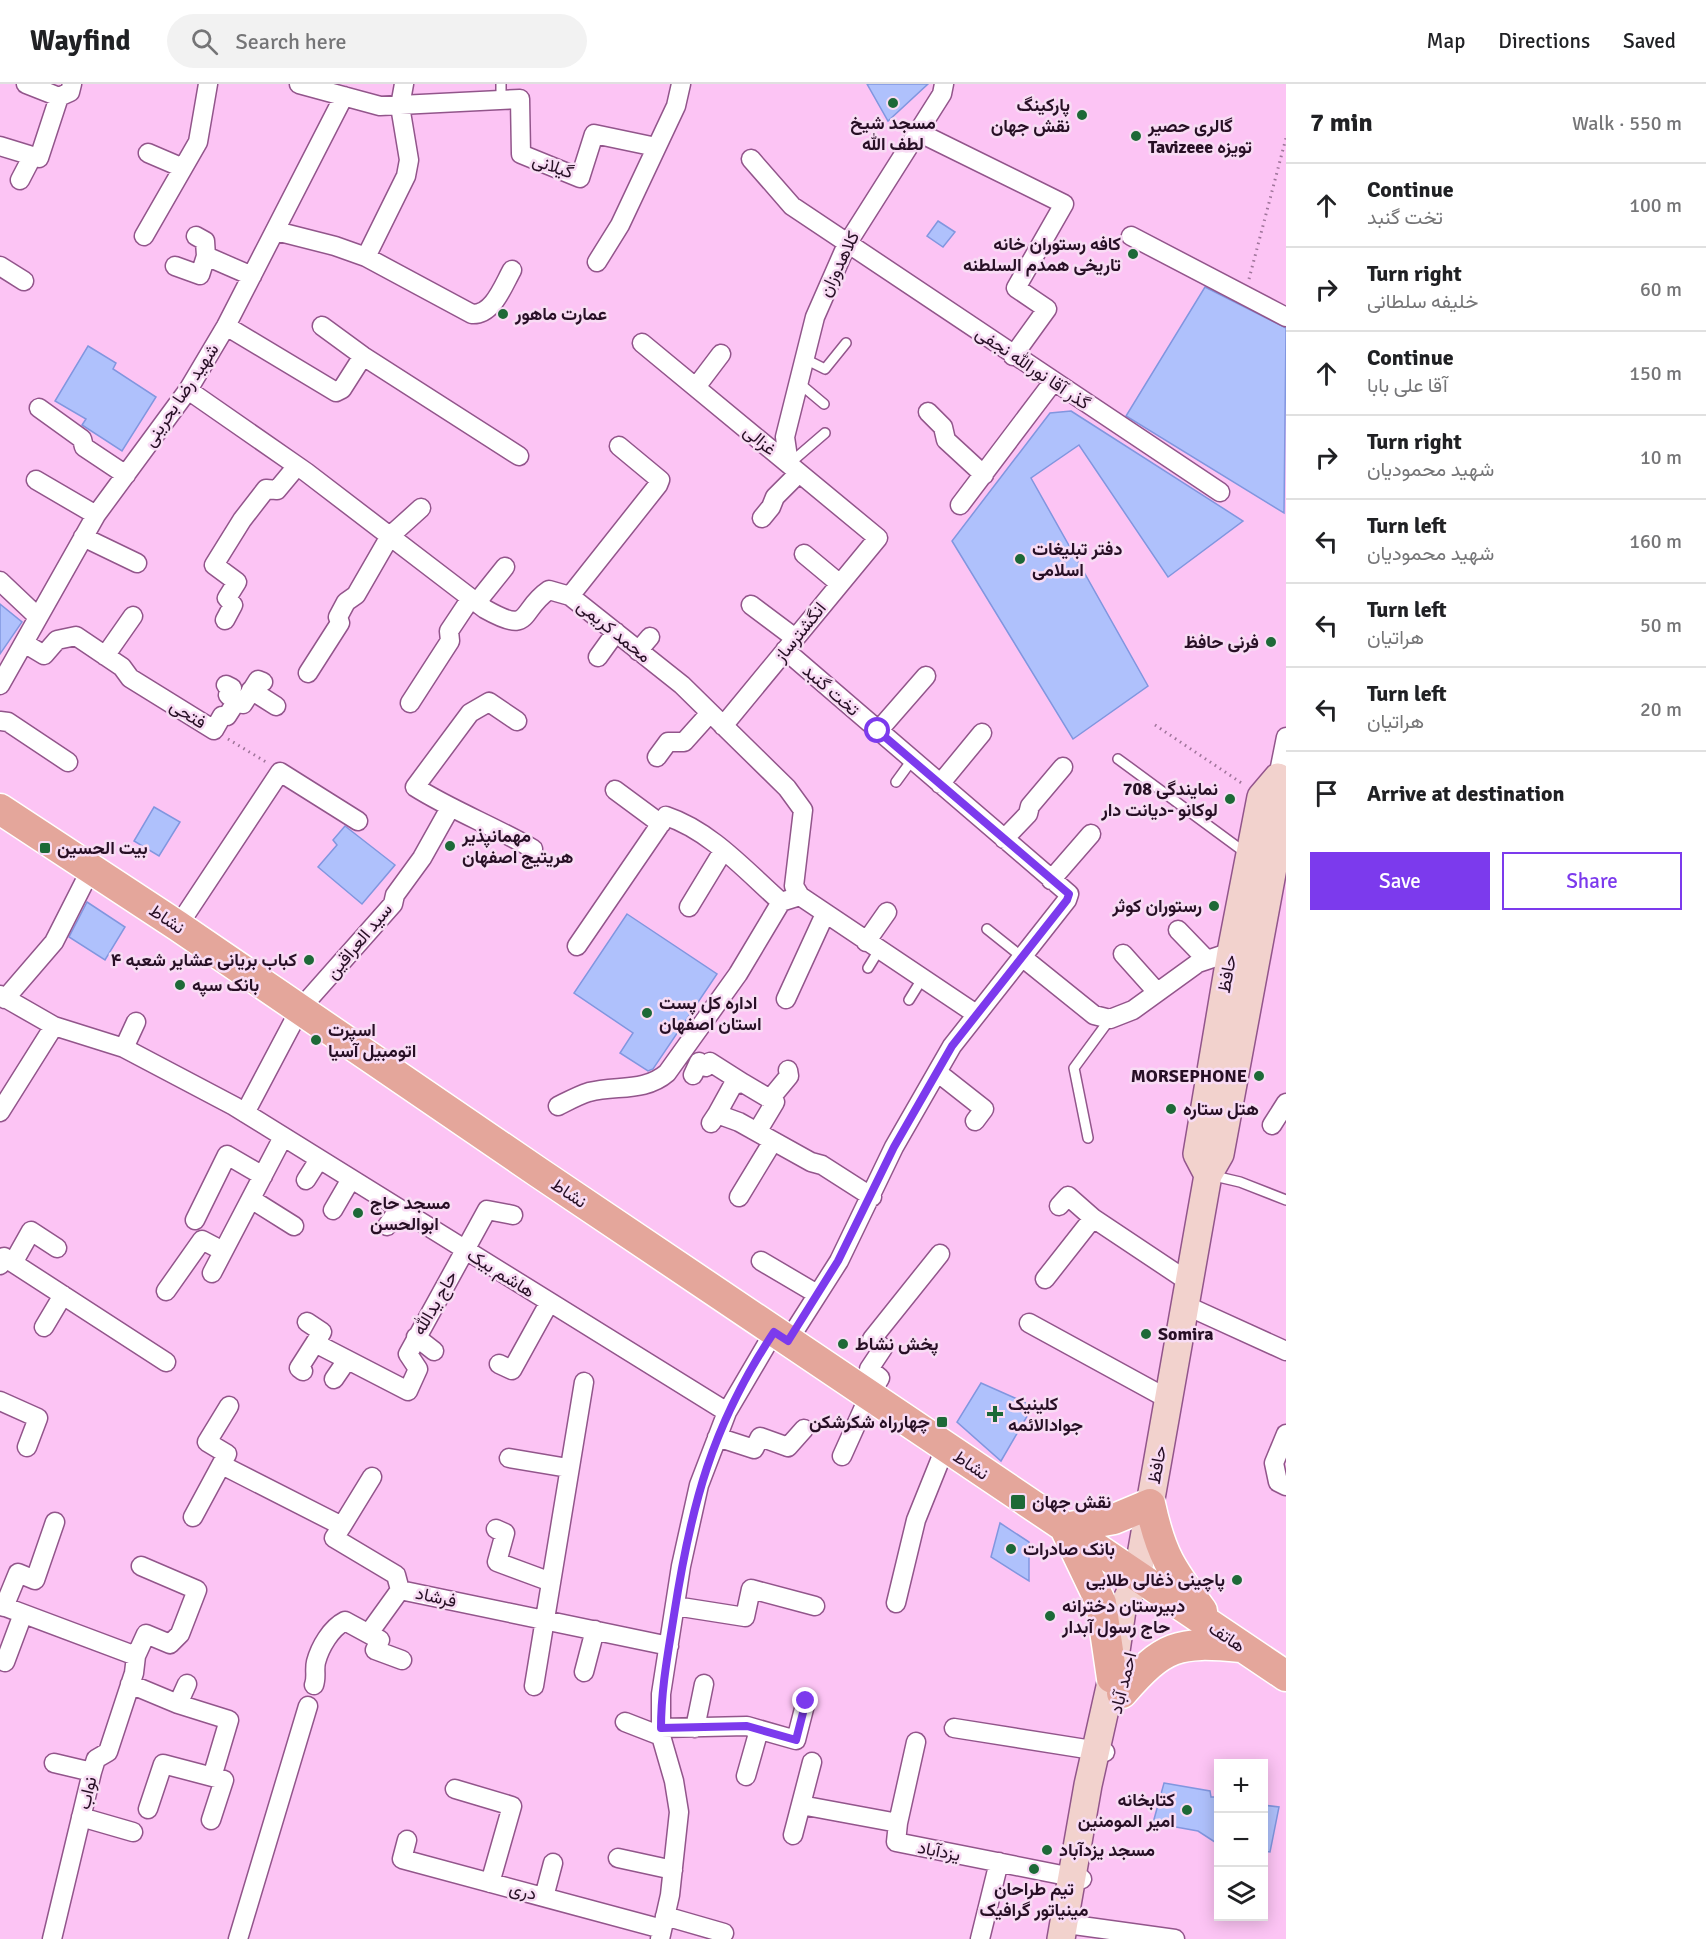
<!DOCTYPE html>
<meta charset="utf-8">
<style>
:root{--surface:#fff;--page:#f2f2f2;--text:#202124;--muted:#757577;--line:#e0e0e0;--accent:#7c3aed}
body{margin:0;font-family:Signika,Vazirmatn,sans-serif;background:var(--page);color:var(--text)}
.controls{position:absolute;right:18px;bottom:18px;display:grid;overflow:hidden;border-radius:0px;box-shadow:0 3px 15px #0003}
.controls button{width:54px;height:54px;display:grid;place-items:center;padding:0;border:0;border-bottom:2px solid var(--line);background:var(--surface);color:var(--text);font:30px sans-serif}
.stop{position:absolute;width:18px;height:18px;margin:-14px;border:4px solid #7c3aed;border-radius:50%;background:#fff}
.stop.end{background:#7c3aed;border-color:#fff;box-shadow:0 2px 6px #0008}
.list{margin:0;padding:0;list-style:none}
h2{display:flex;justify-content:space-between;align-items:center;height:78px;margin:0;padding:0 24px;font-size:26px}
h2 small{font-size:20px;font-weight:400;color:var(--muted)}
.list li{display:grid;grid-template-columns:39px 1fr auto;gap:18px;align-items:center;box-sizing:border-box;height:84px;padding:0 24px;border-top:2px solid var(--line)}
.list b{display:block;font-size:22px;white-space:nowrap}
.list p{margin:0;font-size:20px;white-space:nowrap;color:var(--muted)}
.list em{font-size:20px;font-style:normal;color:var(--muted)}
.actions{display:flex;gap:12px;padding:18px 24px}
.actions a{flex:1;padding:14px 0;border:2px solid var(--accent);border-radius:0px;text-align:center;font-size:21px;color:var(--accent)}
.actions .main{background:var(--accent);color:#fff}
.icon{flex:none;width:33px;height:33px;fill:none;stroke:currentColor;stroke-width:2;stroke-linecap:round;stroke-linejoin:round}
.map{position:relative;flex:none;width:1286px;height:1855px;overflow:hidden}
header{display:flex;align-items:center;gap:36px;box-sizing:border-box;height:84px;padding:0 30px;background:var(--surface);border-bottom:2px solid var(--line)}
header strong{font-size:28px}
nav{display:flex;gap:33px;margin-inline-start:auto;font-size:21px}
.search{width:420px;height:54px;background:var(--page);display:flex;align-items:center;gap:15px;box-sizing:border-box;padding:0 21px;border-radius:33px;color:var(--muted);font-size:22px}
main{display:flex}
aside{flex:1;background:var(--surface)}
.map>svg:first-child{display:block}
.building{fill:#afc1fc;stroke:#8196df;stroke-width:1.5}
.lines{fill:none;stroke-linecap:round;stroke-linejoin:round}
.lane-casing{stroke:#92558b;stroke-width:12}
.street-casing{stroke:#92558b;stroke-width:21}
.secondary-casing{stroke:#92558b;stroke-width:30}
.primary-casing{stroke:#fff;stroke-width:33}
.path{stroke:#9e7499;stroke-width:3;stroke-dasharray:1.5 4.5;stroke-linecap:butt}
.lane{stroke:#fff;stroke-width:9}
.street{stroke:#fff;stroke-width:18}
.secondary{stroke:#f2d2cd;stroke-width:27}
.primary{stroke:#e4a69b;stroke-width:30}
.route{stroke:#7c3aed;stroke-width:8}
.poi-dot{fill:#1d6937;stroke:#f8dcf4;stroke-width:2}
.labels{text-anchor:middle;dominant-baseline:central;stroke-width:5;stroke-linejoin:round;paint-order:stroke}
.poi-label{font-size:18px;font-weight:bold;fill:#270f25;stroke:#f8dcf4;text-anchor:start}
.street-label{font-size:18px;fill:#270f25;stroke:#f8dcf4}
</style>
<header>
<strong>Wayfind</strong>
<div class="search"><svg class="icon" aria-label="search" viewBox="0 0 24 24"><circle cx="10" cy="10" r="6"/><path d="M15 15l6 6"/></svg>Search here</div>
<nav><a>Map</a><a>Directions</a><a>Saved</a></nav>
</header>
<main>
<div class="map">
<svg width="1286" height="1855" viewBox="0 0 1286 1855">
<rect width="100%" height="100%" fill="#fcc4f4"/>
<path class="building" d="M 867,0 L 928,0 L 888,37 Z
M 938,137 L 955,148 L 943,163 L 927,152 Z
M 1205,203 L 1286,244 L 1284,429 L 1126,332 Z
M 88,262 L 116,279 L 113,285 L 156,313 L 122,367 L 82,341 L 86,335 L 55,317 Z
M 1071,327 L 1243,437 L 1168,493 L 1079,361 L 1031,394 L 1148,602 L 1073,655 L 952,457 L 1050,329 Z
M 0,520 L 22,538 L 0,570 Z
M 154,723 L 180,738 L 159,772 L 134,757 Z
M 345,742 L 395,781 L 362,820 L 318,783 L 337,761 L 333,756 Z
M 87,818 L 125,843 L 105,876 L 69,853 Z
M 627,830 L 717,890 L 653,985 L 648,987 L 620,969 L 633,949 L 574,909 Z
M 981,1299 L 1033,1322 L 1001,1377 L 957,1338 Z
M 1000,1439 L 1029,1458 L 1029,1497 L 991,1473 Z
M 1164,1699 L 1210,1707 L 1211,1713 L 1218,1713 L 1218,1760 L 1198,1747 L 1153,1739 Z
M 1263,1721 L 1279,1723 L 1270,1768 L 1263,1767 Z"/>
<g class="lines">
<defs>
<path id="lane" d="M 501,0 L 501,17
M 805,275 L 825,285 L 846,259
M 799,299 L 824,320
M 789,380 L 825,349
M 1118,675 L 1247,770
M 896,698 L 912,676
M 987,845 L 1022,873
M 868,884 L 879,866
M 909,916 L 922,895
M 1088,1054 L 1074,984 L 1110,935
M 1210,1091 L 1240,1098 L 1286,1116"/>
<path id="street" d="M 26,0 L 59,13
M 299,0 L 380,22 L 520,15 L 521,70 L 580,94 L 594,50 L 656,63
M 918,48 L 1064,120 L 1016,204 L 1047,225 L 1013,272
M 0,62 L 39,74 L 59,13 L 70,8 L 72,0
M 148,69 L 183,84
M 751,75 L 792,122 L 1220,408
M 20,96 L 32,73
M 276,147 L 335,162 L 366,173 L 472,230 C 493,231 503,202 512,186
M 144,152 L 198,58 L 208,0
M 1131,152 L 1286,233
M 206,172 L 252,192
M 366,173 L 406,92 L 409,76 L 400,22 L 404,0
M 597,178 L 620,141 L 676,22 L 681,0
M 0,182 L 24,197
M 175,182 L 200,191 L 206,172 L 205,157 L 196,152
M 226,242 L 336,308 L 342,305 L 363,272
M 322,242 L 363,272 L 519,372
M 642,259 L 878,454 L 723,642
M 696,303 L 721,270
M 188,306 L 306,388 L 485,525 C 533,552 518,527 549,506 L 570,512 L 682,601 L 787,704 L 803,726 L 794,802 L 800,812 L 976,930
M 39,324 L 82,355 L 84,363 L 126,391
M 928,328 L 943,343 L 946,356 L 984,391
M 789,380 L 785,353 L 815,233 L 847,160 L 942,10 L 944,0
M 36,396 L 96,431
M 960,421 L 1053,298
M 762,434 L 771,423 L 775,413 L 799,389
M 83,453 L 137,479
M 804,470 L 840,500
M 0,497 L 38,533
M 570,512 L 658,401 L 660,396 L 619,362
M 477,518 L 505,483
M 751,521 L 795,554
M 225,536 L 233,521 L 227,514 L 237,498 L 214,481 L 242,436 L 266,405 L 277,406 L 297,382
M 24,559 L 44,571 L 57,556 L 76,552 L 122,583 L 130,594 L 214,646 L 222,632 L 227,632 L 236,618 L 243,620 L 258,596 L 263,598
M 785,566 L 1069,810 L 1067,816 L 952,962 L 894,1063 L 839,1177 L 788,1257
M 638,567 L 650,553
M 105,572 L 133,532
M 598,573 L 616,548
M 308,589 L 340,539 L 338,533 L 346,518 L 356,511 L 390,452 L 421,424
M 0,601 L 96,431 L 188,306 L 226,242 L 344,12
M 226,601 L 232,604 L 228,611 L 236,618
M 251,606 L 276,622
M 410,619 L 450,557 L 449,547 L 471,514
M 0,637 L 8,638 L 68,678
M 517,637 L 489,618 L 470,629 L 415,703 C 453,727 494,742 533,765
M 878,647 L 926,592
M 657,673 L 668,658 L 684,658 L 710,629
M 1278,693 L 1286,653
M 940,700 L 982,649
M 615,706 L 661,740
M 1004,755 L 1028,730 L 1030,722 L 1063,683
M 1051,796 L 1091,750
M 689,823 L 723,767
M 178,842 L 280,688 L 358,737
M 1178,846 L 1206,875
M 866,858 L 887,828
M 577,862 L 666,732 C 711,747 746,787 781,818 L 800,812
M 1123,870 L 1157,908
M 1022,873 L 1094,931 L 1110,935 L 1133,926 L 1198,879 L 1231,868
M 0,911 L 54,942 L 124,964 L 234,1022 L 727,1328
M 5,915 L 54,858 L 91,785
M 786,915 L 825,830
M 124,964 L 136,938
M 937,988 L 984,1025 L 975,1037
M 693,991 L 699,978 L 706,983 L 710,978 L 743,999
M 770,1015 L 789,992 L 788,986
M 558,1022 C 568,1017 579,1011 589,1008 C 617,1001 645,1008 667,989 L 738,890 L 781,818
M 0,1028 L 54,942
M 245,1029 L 300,925 L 393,820 L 395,811 L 422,774 L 450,724
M 717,1030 L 733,1001 L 743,999 L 775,1018 L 757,1048
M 711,1039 L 717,1030 L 739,1038 L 811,1078 L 822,1081 L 872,1113
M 1272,1041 L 1286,1019
M 306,1096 L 318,1077
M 739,1113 L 773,1057
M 251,1115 L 294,1142
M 1059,1122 L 1068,1112 L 1093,1134 L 1189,1198
M 333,1126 L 351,1095
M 195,1136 L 227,1071 L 263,1092
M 387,1142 L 399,1125
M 761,1177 L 817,1210
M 13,1179 L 31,1147 L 57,1164
M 0,1181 L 4,1173 L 166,1278
M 212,1189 L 283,1053
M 1045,1195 L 1093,1134
M 166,1207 L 202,1156 L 223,1167
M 1185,1221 L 1286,1267
M 1029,1239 L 1168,1315
M 44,1243 L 63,1211
M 416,1253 L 434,1267
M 315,1259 L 408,1307 L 418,1285 L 408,1270 L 487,1126 L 513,1131
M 499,1280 L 512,1286 L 549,1219
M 303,1287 L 299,1284 L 322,1248 L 307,1238
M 334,1295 L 347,1276
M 0,1317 L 38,1334 L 27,1363
M 1286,1350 L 1274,1379 L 1278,1398 L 1286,1402
M 717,1353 L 754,1365 L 760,1353 L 788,1363 L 804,1345
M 842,1372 L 869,1312 L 880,1294 L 869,1285 L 883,1264 L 872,1255 L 940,1170
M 509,1374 L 568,1384
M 222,1381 L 342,1442 L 334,1454 L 396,1491 L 400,1506 L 669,1562
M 193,1433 L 227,1370 L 207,1358 L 229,1322
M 342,1442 L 372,1393
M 496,1445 L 505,1449 L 497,1478 L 551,1498
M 896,1519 L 916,1436 L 945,1364
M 0,1521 L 136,1572
M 675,1522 L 745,1533 L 751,1505 L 815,1522
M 4,1523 L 18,1489 L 35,1496 L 55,1438
M 369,1549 L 400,1506
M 5,1578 L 23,1530
M 584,1588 L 595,1546
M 130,1600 L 178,1620 L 229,1636 L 212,1693
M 314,1601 C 317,1593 314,1586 316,1578 C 320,1563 331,1544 345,1537 L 380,1556 L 375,1566 L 402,1576
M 534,1602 L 584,1298
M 178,1620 L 187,1600
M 625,1638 L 661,1652
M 661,1644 L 747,1642 L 796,1656 L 806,1617
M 695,1644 L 704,1600
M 954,1644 L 1105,1668
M 916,1658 L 898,1739 L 896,1758 L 1082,1795
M 54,1679 L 92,1688
M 746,1692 L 759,1646
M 455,1705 L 512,1722 L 490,1799
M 801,1721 L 898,1739
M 148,1725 L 163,1680 L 224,1696 L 211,1736
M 81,1733 L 133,1748
M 793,1751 L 812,1678
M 407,1756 L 402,1775 L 662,1845
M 618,1774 L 673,1786
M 544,1813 L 553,1779
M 665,1832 L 724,1849
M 1074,1841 L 1175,1855
M 52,1855 L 92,1688 L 96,1675 L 108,1668 L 134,1589 L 136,1572 L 146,1550 L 170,1560 L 180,1550 L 197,1506 L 141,1482
M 238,1855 L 308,1622
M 660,1855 L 670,1811 L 679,1728 L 674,1697 L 661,1652 L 661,1610 L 681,1482 L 699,1401 L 727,1328 L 774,1248
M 980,1855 L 999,1778"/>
<path id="secondary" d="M 1208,1091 L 1197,1070 L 1231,868 L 1261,713 L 1278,693
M 1061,1855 L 1088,1701 L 1112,1594 L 1122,1526 L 1137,1494 L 1208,1091 L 1220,1070 L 1285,719 L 1278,693"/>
<path id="primary" d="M 0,725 L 178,842 L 538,1088 L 1286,1592
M 1065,1444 L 1114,1435 L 1150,1420 C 1161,1471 1171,1485 1202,1527
M 1066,1446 L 1101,1519 L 1112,1594
M 1122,1609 C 1164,1561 1177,1557 1241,1563"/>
</defs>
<use href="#lane" class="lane-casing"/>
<use href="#street" class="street-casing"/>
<use href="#secondary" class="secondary-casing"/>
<use href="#primary" class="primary-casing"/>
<path class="path" d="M 1249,195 L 1286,54
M 1155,641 L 1243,700
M 228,655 L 266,678"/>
<use href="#lane" class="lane"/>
<use href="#street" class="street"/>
<use href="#secondary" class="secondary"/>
<use href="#primary" class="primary"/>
</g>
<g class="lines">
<path class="route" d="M 806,1617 L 796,1656 L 747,1642 L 661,1644 C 661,1606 668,1569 674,1531 C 691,1421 712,1341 774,1248 L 788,1257 L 838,1177 L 894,1063 L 952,962 L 1067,816 L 1069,810 L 878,647"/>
</g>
<g class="poi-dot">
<circle cx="893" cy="19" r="6"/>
<circle cx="1082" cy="31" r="6"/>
<circle cx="1136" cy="52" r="6"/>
<circle cx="1133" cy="170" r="6"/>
<circle cx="503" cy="230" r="6"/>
<circle cx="1020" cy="475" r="6"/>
<circle cx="1271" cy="558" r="6"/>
<circle cx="1230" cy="715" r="6"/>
<circle cx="450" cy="762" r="6"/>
<rect x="39" y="758" width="12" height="12" rx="3"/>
<circle cx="1214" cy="822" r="6"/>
<circle cx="309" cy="876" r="6"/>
<circle cx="180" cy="901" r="6"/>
<circle cx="647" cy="929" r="6"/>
<circle cx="316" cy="956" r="6"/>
<circle cx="1259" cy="992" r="6"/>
<circle cx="1171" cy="1025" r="6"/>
<circle cx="358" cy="1129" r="6"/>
<circle cx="1146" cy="1250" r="6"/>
<circle cx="843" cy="1260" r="6"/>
<path d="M992 1321h6v6h6v6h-6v6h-6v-6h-6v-6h6z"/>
<rect x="936" y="1332" width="12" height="12" rx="3"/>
<rect x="1010" y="1410" width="16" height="16" rx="3"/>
<circle cx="1011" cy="1465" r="6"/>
<circle cx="1237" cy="1496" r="6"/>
<circle cx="1050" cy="1532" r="6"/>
<circle cx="1187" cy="1726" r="6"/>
<circle cx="1047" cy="1766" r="6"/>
<circle cx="1034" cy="1785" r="6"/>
</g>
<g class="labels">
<g class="poi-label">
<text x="1070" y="21" text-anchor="end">پارکینگ<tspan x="1070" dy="21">نقش جهان</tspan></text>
<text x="893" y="39" text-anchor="middle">مسجد شیخ<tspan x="893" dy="21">لطف الله</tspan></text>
<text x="1148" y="42">گالری حصیر<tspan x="1148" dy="21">Tavizeee تویزه</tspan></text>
<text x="1121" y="160" text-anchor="end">کافه رستوران خانه<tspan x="1121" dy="21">تاریخی همدم السلطنه</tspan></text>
<text x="515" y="230">عمارت ماهور</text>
<text x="1032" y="465">دفتر تبلیغات<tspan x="1032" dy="21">اسلامی</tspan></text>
<text x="1259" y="558" text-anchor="end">فرنی حافظ</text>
<text x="1218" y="705" text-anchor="end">نمایندگی 708<tspan x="1218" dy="21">لوکانو -دیانت دار</tspan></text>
<text x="462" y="752">مهمانپذیر<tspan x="462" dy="21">هریتیج اصفهان</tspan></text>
<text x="57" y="764">بیت الحسین</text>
<text x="1202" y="822" text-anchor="end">رستوران کوثر</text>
<text x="297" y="876" text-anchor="end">کباب بریانی عشایر شعبه ۴</text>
<text x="192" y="901">بانک سپه</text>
<text x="659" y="919">اداره کل پست<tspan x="659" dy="21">استان اصفهان</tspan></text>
<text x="328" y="946">اسپرت<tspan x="328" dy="21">اتومبیل آسیا</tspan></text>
<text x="1247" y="992" text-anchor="end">MORSEPHONE</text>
<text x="1183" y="1025">هتل ستاره</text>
<text x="370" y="1119">مسجد حاج<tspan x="370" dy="21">ابوالحسن</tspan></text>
<text x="1158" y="1250">Somira</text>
<text x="855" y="1260">پخش نشاط</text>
<text x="1008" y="1320">کلینیک<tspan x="1008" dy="21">جوادالائمه</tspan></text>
<text x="930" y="1338" text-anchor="end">چهارراه شکرشکن</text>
<text x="1032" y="1418">نقش جهان</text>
<text x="1023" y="1465">بانک صادرات</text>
<text x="1225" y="1496" text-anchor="end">پاچینی ذغالی طلایی</text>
<text x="1062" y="1522">دبیرستان دخترانه<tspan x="1062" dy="21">حاج رسول آبدار</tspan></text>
<text x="1175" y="1716" text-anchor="end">کتابخانه<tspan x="1175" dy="21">امیر المومنین</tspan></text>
<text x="1059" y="1766">مسجد یزدآباد</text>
<text x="1034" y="1805" text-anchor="middle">تیم طراحان<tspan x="1034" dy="21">مینیاتور گرافیک</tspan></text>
</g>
<g class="street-label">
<text transform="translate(553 82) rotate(20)">گیلانی</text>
<text transform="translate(839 180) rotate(-64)">کلاهدوزان</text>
<text transform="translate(1033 284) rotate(34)">گذر آقا نورالله نجفی</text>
<text transform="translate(181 311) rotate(-56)">شهید رضا بحرینی</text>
<text transform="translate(760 356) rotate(40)">غزالی</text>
<text transform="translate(614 547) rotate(39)">محمد کریمی</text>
<text transform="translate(800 548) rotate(-51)">انگشترساز</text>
<text transform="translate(831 606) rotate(41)">تخت گنبد</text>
<text transform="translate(188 630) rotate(32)">فتحی</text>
<text transform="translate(167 835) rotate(34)">نشاط</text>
<text transform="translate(359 857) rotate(-50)">سید العراقین</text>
<text transform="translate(1227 890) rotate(-80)">حافظ</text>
<text transform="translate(569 1109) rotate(34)">نشاط</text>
<text transform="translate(501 1189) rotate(32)">هاشم بیک</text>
<text transform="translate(435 1219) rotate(-60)">حاج یدالله</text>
<text transform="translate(971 1381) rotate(34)">نشاط</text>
<text transform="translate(1157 1381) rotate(-80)">حافظ</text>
<text transform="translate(436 1513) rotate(12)">فرشاد</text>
<text transform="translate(1227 1553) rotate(34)">هاتف</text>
<text transform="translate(1123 1599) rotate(-76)">احمد آباد</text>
<text transform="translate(87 1709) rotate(-77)">نواب</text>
<text transform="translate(939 1767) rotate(11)">یزدآباد</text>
<text transform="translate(523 1807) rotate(15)">دری</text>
</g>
</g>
</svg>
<div class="controls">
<button>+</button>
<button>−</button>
<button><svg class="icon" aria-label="layers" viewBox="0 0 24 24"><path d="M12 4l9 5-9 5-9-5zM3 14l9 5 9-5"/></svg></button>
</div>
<div class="stop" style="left:878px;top:647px"></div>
<div class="stop end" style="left:806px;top:1617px"></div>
</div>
<aside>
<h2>7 min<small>Walk · 550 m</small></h2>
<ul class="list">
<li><svg class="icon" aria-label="ahead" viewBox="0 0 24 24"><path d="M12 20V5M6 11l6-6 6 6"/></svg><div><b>Continue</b><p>تخت گنبد</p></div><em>100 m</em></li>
<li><svg class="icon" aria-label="right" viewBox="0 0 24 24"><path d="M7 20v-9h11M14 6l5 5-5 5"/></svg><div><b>Turn right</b><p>خلیفه سلطانی</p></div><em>60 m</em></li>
<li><svg class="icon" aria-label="ahead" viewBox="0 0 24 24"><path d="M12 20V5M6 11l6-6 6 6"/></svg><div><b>Continue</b><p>آقا علی بابا</p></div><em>150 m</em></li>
<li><svg class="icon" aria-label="right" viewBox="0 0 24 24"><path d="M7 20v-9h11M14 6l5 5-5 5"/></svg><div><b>Turn right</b><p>شهید محمودیان</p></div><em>10 m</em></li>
<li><svg class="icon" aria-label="left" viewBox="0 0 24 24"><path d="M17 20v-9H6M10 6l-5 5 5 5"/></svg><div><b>Turn left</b><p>شهید محمودیان</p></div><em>160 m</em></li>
<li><svg class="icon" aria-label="left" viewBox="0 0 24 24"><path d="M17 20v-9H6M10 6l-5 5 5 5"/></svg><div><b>Turn left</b><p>هراتیان</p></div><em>50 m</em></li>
<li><svg class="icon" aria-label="left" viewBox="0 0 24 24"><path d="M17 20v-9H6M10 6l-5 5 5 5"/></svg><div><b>Turn left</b><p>هراتیان</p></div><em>20 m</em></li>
<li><svg class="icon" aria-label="arrive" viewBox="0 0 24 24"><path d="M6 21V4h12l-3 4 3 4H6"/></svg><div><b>Arrive at destination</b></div></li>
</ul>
<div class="actions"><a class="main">Save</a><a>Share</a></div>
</aside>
</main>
